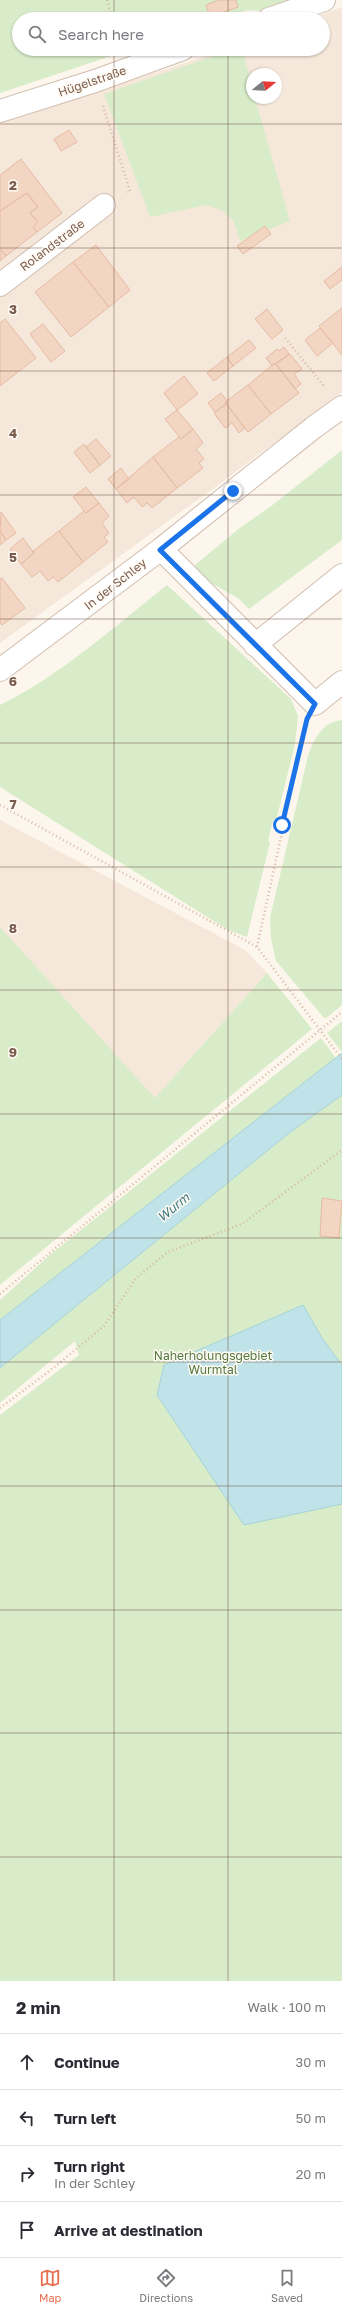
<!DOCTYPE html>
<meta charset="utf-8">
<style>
:root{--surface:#fff;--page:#f2f2f3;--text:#2b2b33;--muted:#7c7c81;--line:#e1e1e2;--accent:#e76f51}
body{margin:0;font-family:"Golos Text",sans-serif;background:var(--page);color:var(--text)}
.compass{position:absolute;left:246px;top:68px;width:36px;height:36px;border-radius:50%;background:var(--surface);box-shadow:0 1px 3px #0004;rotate:72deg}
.stop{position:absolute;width:12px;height:12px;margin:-9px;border:3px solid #1a73e8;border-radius:50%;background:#fff}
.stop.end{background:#1a73e8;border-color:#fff;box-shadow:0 1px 4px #0008}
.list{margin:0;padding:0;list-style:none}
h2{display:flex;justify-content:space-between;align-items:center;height:52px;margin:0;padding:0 16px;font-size:17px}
h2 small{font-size:13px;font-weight:400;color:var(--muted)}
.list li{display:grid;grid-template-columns:26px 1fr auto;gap:12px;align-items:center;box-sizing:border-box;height:56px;padding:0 16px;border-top:1px solid var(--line)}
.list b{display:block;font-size:15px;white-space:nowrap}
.list p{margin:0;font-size:13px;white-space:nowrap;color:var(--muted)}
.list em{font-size:13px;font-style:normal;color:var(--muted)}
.icon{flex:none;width:22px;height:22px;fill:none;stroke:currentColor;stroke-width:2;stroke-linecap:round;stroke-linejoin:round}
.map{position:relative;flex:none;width:342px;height:1981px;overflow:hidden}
.search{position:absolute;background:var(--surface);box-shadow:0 1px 3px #0004;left:12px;right:12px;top:12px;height:44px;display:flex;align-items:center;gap:10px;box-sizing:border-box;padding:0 14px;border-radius:22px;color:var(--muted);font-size:15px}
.sheet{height:276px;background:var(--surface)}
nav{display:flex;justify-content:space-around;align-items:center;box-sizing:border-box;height:56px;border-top:1px solid var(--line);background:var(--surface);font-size:11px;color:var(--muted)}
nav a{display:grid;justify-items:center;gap:2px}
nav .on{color:var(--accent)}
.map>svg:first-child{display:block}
.residential{fill:#f5e8da;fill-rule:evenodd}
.green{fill:#d8ecc9}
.water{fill:#bfe3e8;stroke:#a5d3da}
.building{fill:#f3d5c3;stroke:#e6bba3}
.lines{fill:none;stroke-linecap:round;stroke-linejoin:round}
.minor-casing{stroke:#d1beb0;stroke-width:24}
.path{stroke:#d9b8a5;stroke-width:2.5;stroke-dasharray:1 3;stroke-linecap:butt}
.minor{stroke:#fff;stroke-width:22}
.route{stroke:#1a73e8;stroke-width:5}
.grid{fill:none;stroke:#7a5c4d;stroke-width:1;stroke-opacity:0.55}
.labels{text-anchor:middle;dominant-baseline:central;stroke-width:3;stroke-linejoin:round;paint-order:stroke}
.street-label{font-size:12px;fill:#7a5c4d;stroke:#fffaf3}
.park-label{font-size:12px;fill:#537a41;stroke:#fffaf3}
.water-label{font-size:13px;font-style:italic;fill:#437c86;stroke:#fffaf3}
.grid-label{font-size:13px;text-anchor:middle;font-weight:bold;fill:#7a5c4d;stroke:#fffaf3;stroke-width:3;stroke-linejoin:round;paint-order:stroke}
</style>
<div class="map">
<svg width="342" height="1981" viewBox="0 0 342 1981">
<rect width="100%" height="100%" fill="#fdf6ec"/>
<path class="residential" d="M 342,7 L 342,392 L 214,488 L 0,643 L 0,124 L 227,49 L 323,49 L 323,19 L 310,19 ZM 252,74 L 276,74 L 276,98 L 252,98 Z
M 0,820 L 245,950 L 267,973 L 155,1098 L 0,1206 Z"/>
<path class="green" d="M 0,0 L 294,0 L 263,11 L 248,10 L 220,19 L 19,19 L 19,49 L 132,49 L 0,93 Z
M 234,49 L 242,49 L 252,86 L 252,98 L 255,98 L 290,221 L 240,241 L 233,220 L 223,211 L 207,205 L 150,217 L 104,94 Z
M 342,450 L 342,540 L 249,609 L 238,598 L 200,577 L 195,565 L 241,527 L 270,507 Z
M 167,585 L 291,699 L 298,716 L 295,744 L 276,821 L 273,820 L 268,841 L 270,842 L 247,937 L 228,930 L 0,787 L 0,705 C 61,675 114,627 167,585 Z
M 342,720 L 342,1005 L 325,1019 L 276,961 L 271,939 L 270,918 L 308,756 C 314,739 322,722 342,720 Z
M 0,927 L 155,1098 L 267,973 L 312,1029 L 0,1285 Z
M 342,1021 L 342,1052 L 327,1033 Z
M 321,1038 L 336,1058 L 0,1320 L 0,1300 L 51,1254 Z
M 342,1095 L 342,1981 L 0,1981 L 0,1415 L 79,1355 L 75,1341 L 0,1403 L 0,1368 L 289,1133 Z"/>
<path class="water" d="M 342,1053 L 342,1095 L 289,1133 L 0,1368 L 0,1320 Z
M 303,1305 L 322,1338 L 342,1365 L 342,1504 L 244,1525 L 157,1395 L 164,1365 Z"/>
<path class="building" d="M 219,0 L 236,0 L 238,7 L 210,17 L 206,5 Z
M 69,130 L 77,142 L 61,151 L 54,139 Z
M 21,159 L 62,213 L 37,232 L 33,227 L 38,222 L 30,213 L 38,207 L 27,193 L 0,211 L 0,175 Z
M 27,193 L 38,207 L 30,213 L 38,222 L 33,227 L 37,232 L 6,256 L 0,249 L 0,211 Z
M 265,226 L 271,234 L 243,254 L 237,246 Z
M 96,245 L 130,290 L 109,307 L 73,262 Z
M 0,249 L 6,256 L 0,261 Z
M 73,262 L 109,307 L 71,337 L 35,292 Z
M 342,267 L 342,280 L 330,289 L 324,281 Z
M 342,308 L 342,355 L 319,326 Z
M 267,309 L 283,330 L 272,339 L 255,319 Z
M 5,319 L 36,358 L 0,386 L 0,323 Z
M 43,324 L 65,351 L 51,362 L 30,334 Z
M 320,328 L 333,343 L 317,356 L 305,340 Z
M 249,340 L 256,348 L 233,366 L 227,357 Z
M 284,347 L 289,354 L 272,366 L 266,358 L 277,349 L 279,351 Z
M 290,354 L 302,369 L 294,374 L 301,384 L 295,389 L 276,364 Z
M 227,357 L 233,366 L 214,381 L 207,373 Z
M 275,363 L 299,393 L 271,414 L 248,385 Z
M 184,376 L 198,394 L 177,410 L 164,393 Z
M 248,385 L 271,414 L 248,432 L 225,402 Z
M 221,393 L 227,401 L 226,404 L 215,412 L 208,403 Z
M 226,404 L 245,428 L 239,433 L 232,423 L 225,428 L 214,413 Z
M 177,410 L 193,429 L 181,439 L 165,419 Z
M 193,429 L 203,443 L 196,449 L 204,459 L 199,463 L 203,468 L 177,488 L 153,457 L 179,437 L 181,439 Z
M 96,439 L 111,456 L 100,465 L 86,447 Z
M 84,444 L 100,465 L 90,473 L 74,452 Z
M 153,457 L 177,488 L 152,508 L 147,503 L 142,507 L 134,497 L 127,503 L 116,489 Z
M 121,468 L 129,479 L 116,489 L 108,479 Z
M 86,487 L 99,503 L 86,513 L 73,497 Z
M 99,503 L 109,516 L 102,523 L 109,533 L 104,537 L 108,542 L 83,562 L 59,531 L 84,511 L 86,513 Z
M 1,512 L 16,533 L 6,540 L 0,531 Z
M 0,531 L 6,540 L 0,545 Z
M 59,531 L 83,562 L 58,582 L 53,577 L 48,581 L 40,571 L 32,577 L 21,564 L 34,553 L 33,551 Z
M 23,538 L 34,553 L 21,564 L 10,549 Z
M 2,578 L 25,608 L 2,625 L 0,623 L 0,579 Z
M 322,1198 L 342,1201 L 339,1238 L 320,1236 Z"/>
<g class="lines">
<defs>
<path id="minor" d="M 269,19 L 324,0
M 0,111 L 95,81 L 183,49
M 0,285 L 104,205
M 161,549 L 315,704 L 342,682
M 255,645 L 342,575
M 0,670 L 161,549 L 313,428 L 342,407"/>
</defs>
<use href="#minor" class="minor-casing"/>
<path class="path" d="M 107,0 L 112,19
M 103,106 L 130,191 L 127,192
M 285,338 L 324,386
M 305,727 L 257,947 L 342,1059
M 0,805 L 257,947
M 0,1294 L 342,1012
M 0,1408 L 52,1369 L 104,1326 L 136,1278 L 168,1252 L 242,1224 L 342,1150"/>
<use href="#minor" class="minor"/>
</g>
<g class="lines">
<path class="route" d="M 233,491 L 160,550 L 315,704 L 307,719 L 282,825"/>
</g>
<path class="grid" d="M 114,0 L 114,19M 228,0 L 228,19M 114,49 L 114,1981M 228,49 L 228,1981M 0,124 L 342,124M 0,248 L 342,248M 0,371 L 342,371M 0,495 L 342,495M 0,619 L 342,619M 0,743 L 342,743M 0,867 L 342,867M 0,990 L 342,990M 0,1114 L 342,1114M 0,1238 L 342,1238M 0,1362 L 342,1362M 0,1486 L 342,1486M 0,1610 L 342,1610M 0,1733 L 342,1733M 0,1857 L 342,1857"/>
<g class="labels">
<g class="street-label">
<text transform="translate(92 81) rotate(-19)">Hügelstraße</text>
<text transform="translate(52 245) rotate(-37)">Rolandstraße</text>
<text transform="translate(115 584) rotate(-38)">In der Schley</text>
</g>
<g class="park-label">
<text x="213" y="1355">Naherholungsgebiet<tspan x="213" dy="14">Wurmtal</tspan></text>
</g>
<g class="water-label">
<text transform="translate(173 1207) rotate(-39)">Wurm</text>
</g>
</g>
<g class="grid-label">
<text x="13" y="190">2</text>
<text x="13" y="314">3</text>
<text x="13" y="438">4</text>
<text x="13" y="562">5</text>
<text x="13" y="686">6</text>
<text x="13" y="809">7</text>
<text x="13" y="933">8</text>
<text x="13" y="1057">9</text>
</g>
</svg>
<svg class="compass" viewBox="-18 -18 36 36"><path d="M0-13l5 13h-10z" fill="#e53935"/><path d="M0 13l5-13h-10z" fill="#7c7c81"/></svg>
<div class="stop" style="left:282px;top:825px"></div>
<div class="stop end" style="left:233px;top:491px"></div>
<div class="search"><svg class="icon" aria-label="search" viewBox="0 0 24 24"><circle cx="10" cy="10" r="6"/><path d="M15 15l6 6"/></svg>Search here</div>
</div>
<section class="sheet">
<h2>2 min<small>Walk · 100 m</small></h2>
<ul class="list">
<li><svg class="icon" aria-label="ahead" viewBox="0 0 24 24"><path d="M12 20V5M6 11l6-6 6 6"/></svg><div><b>Continue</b></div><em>30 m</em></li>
<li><svg class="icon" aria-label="left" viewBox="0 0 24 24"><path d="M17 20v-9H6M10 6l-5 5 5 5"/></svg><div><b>Turn left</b></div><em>50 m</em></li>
<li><svg class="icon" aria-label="right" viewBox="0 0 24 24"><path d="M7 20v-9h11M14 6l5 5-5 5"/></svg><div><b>Turn right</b><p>In der Schley</p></div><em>20 m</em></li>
<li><svg class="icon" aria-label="arrive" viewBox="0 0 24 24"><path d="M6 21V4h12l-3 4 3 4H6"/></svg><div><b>Arrive at destination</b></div></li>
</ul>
</section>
<nav>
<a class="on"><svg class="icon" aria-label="map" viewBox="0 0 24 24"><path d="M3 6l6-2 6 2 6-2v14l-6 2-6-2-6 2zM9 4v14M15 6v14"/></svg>Map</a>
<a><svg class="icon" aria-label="directions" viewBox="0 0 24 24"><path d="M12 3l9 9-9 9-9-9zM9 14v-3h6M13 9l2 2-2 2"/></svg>Directions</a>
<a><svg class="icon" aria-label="saved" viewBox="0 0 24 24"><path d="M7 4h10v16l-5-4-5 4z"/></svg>Saved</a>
</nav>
